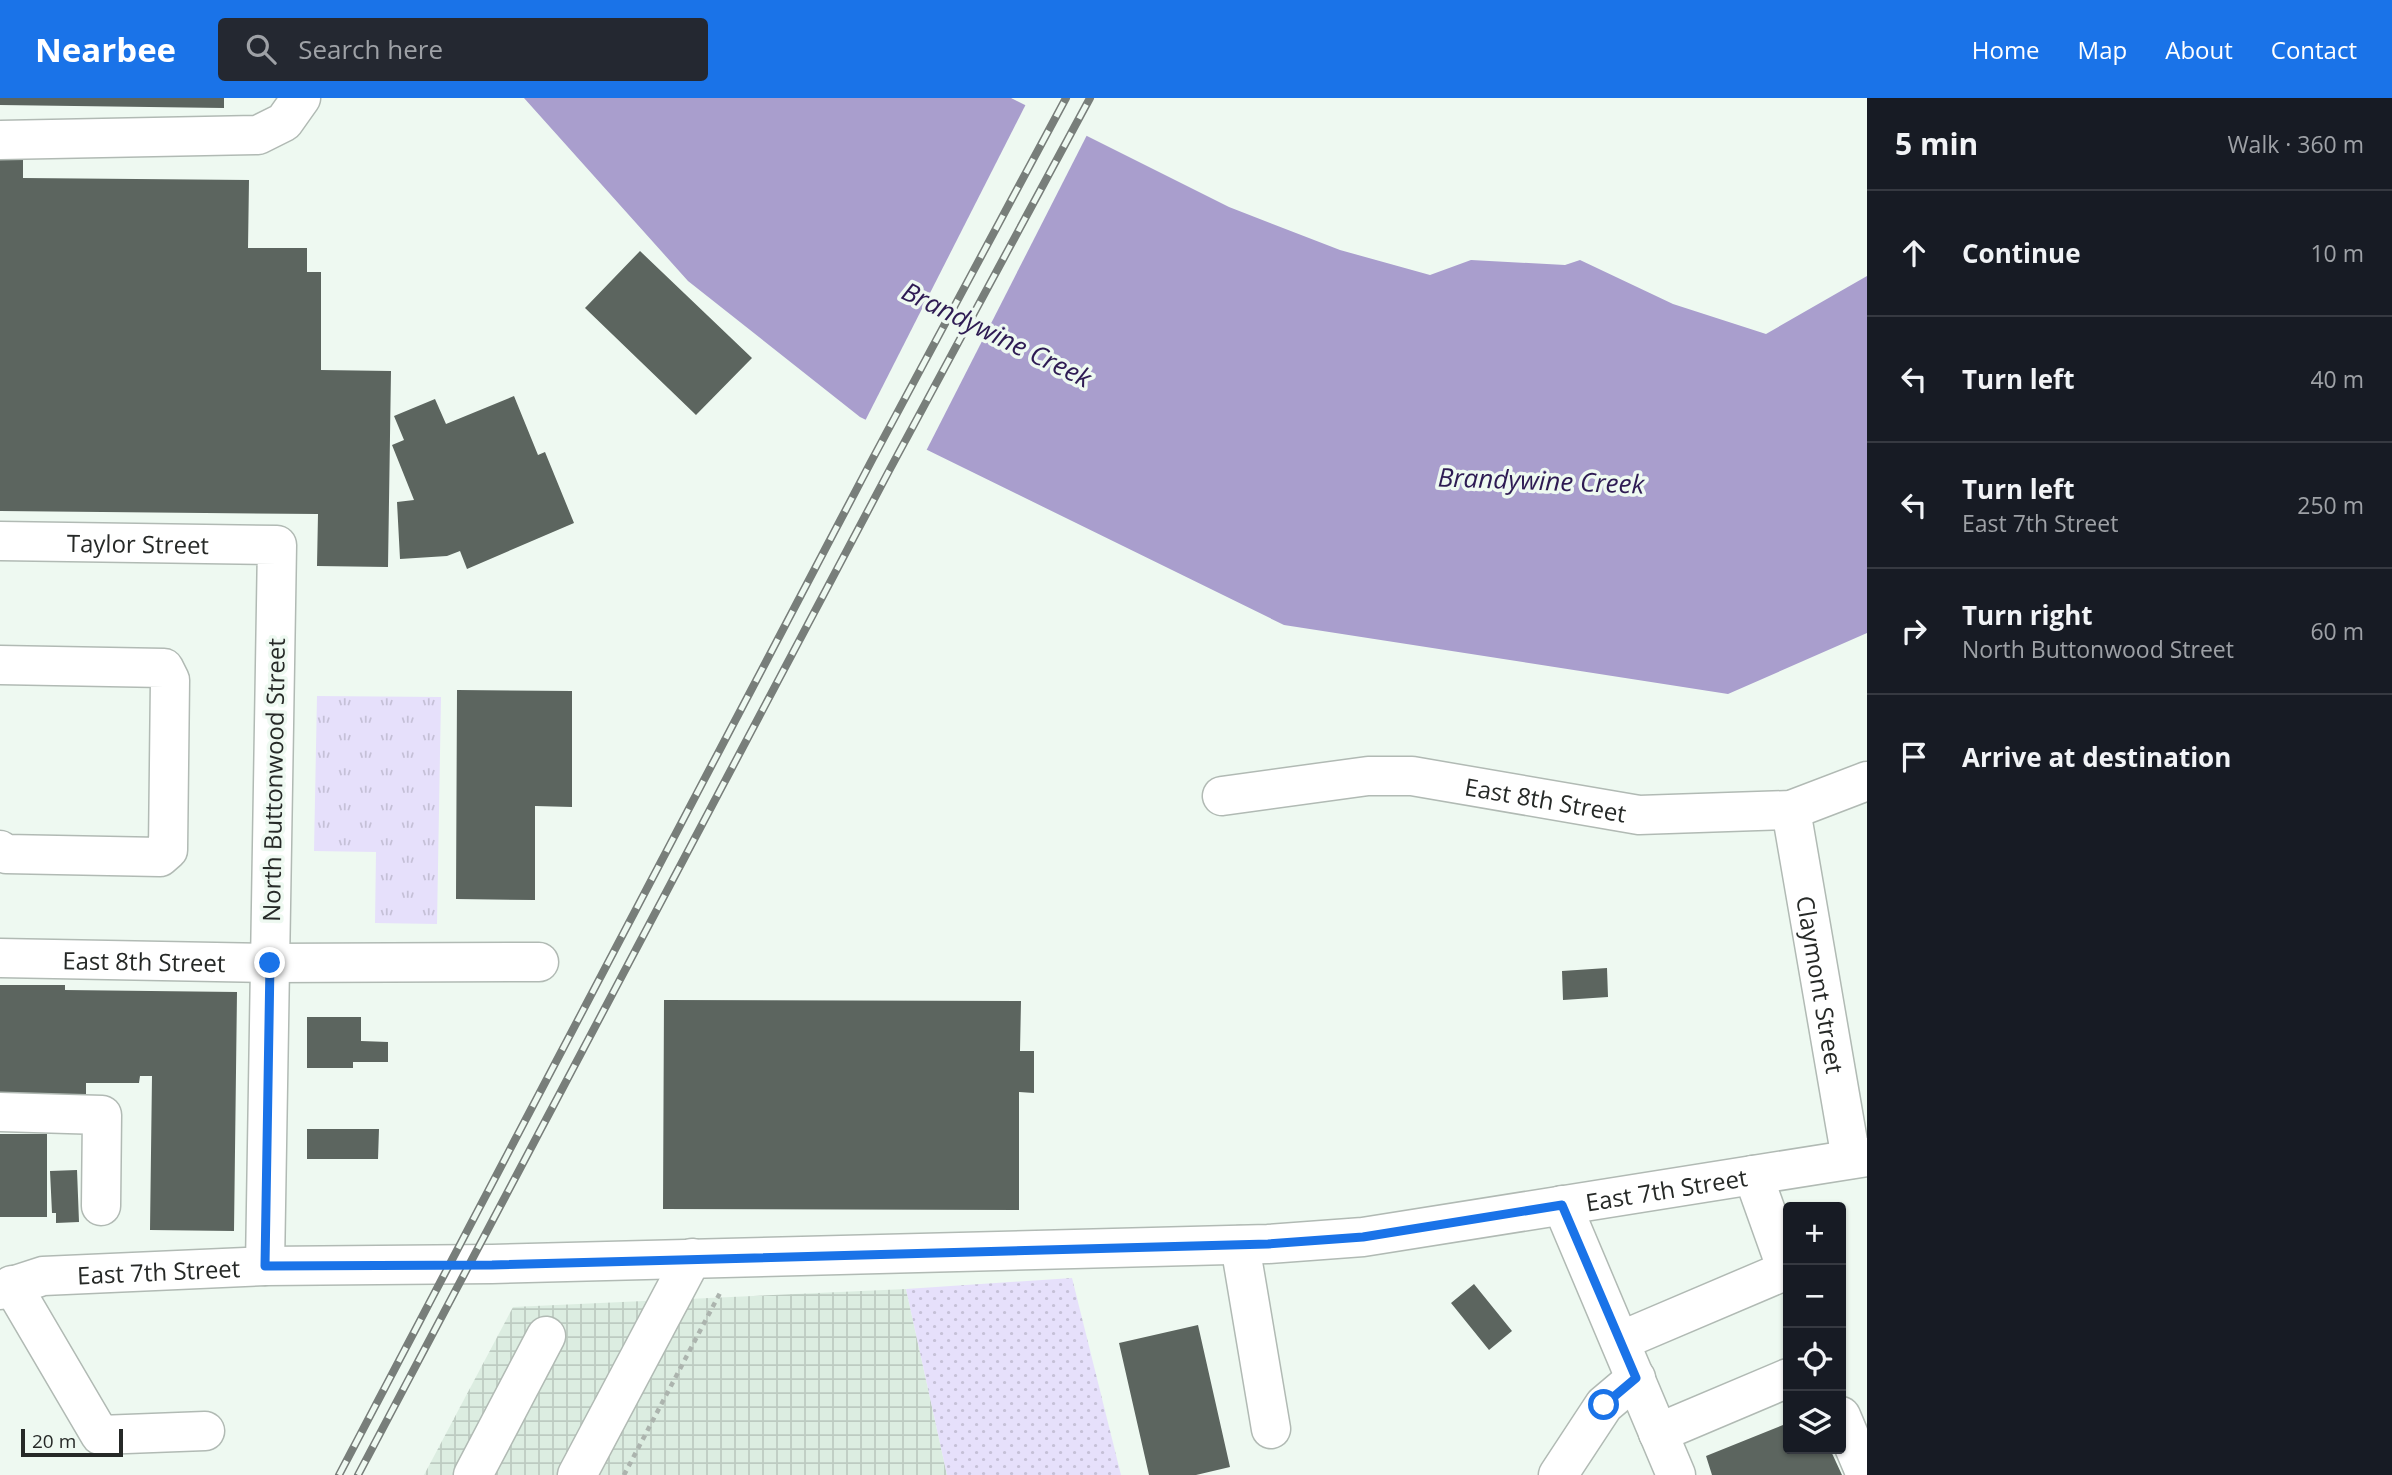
<!DOCTYPE html>
<meta charset="utf-8">
<style>
:root{--surface:#171b24;--page:#242831;--text:#f1f3f6;--muted:#9ea1a6;--line:#363941;--accent:#1a73e8}
body{margin:0;font-family:"Open Sans",sans-serif;background:var(--page);color:var(--text)}
.controls{position:absolute;right:21px;bottom:21px;display:grid;overflow:hidden;border-radius:7px;box-shadow:0 2px 5px #0004}
.controls button{width:63px;height:63px;display:grid;place-items:center;padding:0;border:0;border-bottom:2px solid var(--line);background:var(--surface);color:var(--text);font:35px sans-serif}
.scale{position:absolute;left:21px;bottom:18px;width:102px;box-sizing:border-box;padding-left:7px;border:4px solid #262927;border-top:0;font-size:19px;line-height:24px;white-space:nowrap;color:#262927;-webkit-text-stroke:5px #eef9f1;paint-order:stroke}
.stop{position:absolute;width:21px;height:21px;margin:-16px;border:5px solid #1a73e8;border-radius:50%;background:#fff}
.stop.end{background:#1a73e8;border-color:#fff;box-shadow:0 2px 7px #0008}
.list{margin:0;padding:0;list-style:none}
h2{display:flex;justify-content:space-between;align-items:center;height:91px;margin:0;padding:0 28px;font-size:30px}
h2 small{font-size:23px;font-weight:400;color:var(--muted)}
.list li{display:grid;grid-template-columns:46px 1fr auto;gap:21px;align-items:center;box-sizing:border-box;height:126px;padding:0 28px;border-top:2px solid var(--line)}
.list b{display:block;font-size:26px;white-space:nowrap}
.list p{margin:0;font-size:23px;white-space:nowrap;color:var(--muted)}
.list em{font-size:23px;font-style:normal;color:var(--muted)}
.icon{flex:none;width:38px;height:38px;fill:none;stroke:currentColor;stroke-width:2;stroke-linecap:round;stroke-linejoin:round}
.map{position:relative;flex:none;width:1867px;height:1377px;overflow:hidden}
header{display:flex;align-items:center;gap:42px;box-sizing:border-box;height:98px;padding:0 35px;background:var(--accent);color:#fff}
header strong{font-size:33px}
nav{display:flex;gap:38px;margin-inline-start:auto;font-size:24px}
.search{width:490px;height:63px;background:var(--page);display:flex;align-items:center;gap:18px;box-sizing:border-box;padding:0 24px;border-radius:7px;color:var(--muted);font-size:26px}
main{display:flex}
aside{flex:1;background:var(--surface)}
.map>svg:first-child{display:block}
.industrial{fill:url(#industrial-grid)}
.grass{fill:url(#grass-tufts)}
.park{fill:url(#park-dots)}
.water{fill:#a99ecd}
.pier{fill:#eef9f1}
.building{fill:#5c655f}
.lines{fill:none;stroke-linecap:round;stroke-linejoin:round}
.minor-casing{stroke:#b1bab4;stroke-width:41}
.path{stroke:#acb4ae;stroke-width:4.5;stroke-dasharray:5 5;stroke-linecap:butt}
.minor{stroke:#fff;stroke-width:38}
.rail-casing{stroke:#787e7a;stroke-width:8}
.rail{stroke:#eef9f1;stroke-width:5;stroke-dasharray:16;stroke-linecap:butt}
.route{stroke:#1a73e8;stroke-width:9}
.labels{text-anchor:middle;dominant-baseline:central;stroke-width:7;stroke-linejoin:round;paint-order:stroke}
.street-label{font-size:24px;fill:#262927;stroke:#eef9f1}
.water-label{font-size:26px;font-style:italic;fill:#2e1b53;stroke:#eef9f1}
</style>
<header>
<strong>Nearbee</strong>
<div class="search"><svg class="icon" aria-label="search" viewBox="0 0 24 24"><circle cx="10" cy="10" r="6"/><path d="M15 15l6 6"/></svg>Search here</div>
<nav><a>Home</a><a>Map</a><a>About</a><a>Contact</a></nav>
</header>
<main>
<div class="map">
<svg width="1867" height="1377" viewBox="0 0 1867 1377">
<defs>
<pattern id="industrial-grid" width="8" height="8" patternUnits="userSpaceOnUse" patternTransform="scale(1.75)"><rect width="8" height="8" fill="#dcede1"/><path d="M0 4h8M4 0v8" fill="none" stroke="#bdcbc1"/></pattern>
<pattern id="grass-tufts" width="24" height="20" patternUnits="userSpaceOnUse" patternTransform="scale(1.75)"><rect width="24" height="20" fill="#e6e0fb"/><path d="M3 7l-1-3M5 7V3M7 7l1-3M15 17l-1-3M17 17v-4M19 17l1-3" fill="none" stroke="#c5c0d7"/></pattern>
<pattern id="park-dots" width="8" height="8" patternUnits="userSpaceOnUse" patternTransform="scale(1.75)"><rect width="8" height="8" fill="#e6e0fb"/><path d="M2 2h.1M6 6h.1" fill="none" stroke="#c5c0d7" stroke-width="1.8" stroke-linecap="round"/></pattern>
</defs>
<rect width="100%" height="100%" fill="#eef9f1"/>
<path class="industrial" d="M 906,1191 L 947,1377 L 424,1377 L 513,1209 Z"/>
<path class="grass" d="M 317,598 L 441,599 L 437,826 L 375,825 L 376,754 L 314,753 Z"/>
<path class="park" d="M 1072,1180 L 1121,1377 L 947,1377 L 906,1191 Z"/>
<path class="water" d="M 524,0 L 1011,0 L 1229,109 L 1340,152 L 1430,177 L 1471,162 L 1565,167 L 1580,162 L 1673,206 L 1766,236 L 1867,178 L 1867,535 L 1728,596 L 1284,527 L 860,319 L 688,183 Z"/>
<path class="pier" d="M 1027,4 L 1088,35 L 925,355 L 864,325 Z"/>
<path class="building" d="M 0,0 L 224,0 L 224,10 L 0,7 Z
M 0,60 L 23,61 L 23,80 L 249,82 L 248,150 L 307,150 L 307,174 L 321,174 L 321,272 L 391,273 L 388,469 L 317,468 L 318,416 L 0,413 Z
M 640,153 L 752,260 L 696,317 L 585,210 Z
M 514,298 L 538,357 L 545,354 L 574,425 L 467,471 L 460,453 L 447,458 L 400,461 L 397,404 L 414,402 L 392,347 L 404,342 L 394,318 L 435,301 L 446,326 Z
M 457,592 L 572,593 L 572,709 L 535,708 L 535,802 L 456,801 Z
M 1607,870 L 1608,899 L 1563,902 L 1562,873 Z
M 0,887 L 65,887 L 65,892 L 237,894 L 234,1133 L 150,1132 L 152,978 L 140,978 L 139,985 L 86,985 L 86,1001 L 0,1000 Z
M 664,902 L 1021,903 L 1020,953 L 1034,953 L 1034,995 L 1019,994 L 1019,1112 L 663,1111 Z
M 307,919 L 361,919 L 361,943 L 388,944 L 388,964 L 353,964 L 353,970 L 307,970 Z
M 307,1031 L 379,1031 L 378,1061 L 307,1061 Z
M 0,1036 L 47,1036 L 47,1119 L 0,1119 Z
M 77,1072 L 79,1124 L 56,1125 L 56,1115 L 52,1115 L 50,1073 Z
M 1474,1186 L 1512,1233 L 1489,1252 L 1451,1205 Z
M 1198,1227 L 1230,1369 L 1196,1377 L 1149,1377 L 1119,1245 Z
M 1788,1325 L 1788,1351 L 1830,1351 L 1842,1377 L 1712,1377 L 1706,1358 Z"/>
<g class="lines">
<defs>
<g id="minor">
<path d="M 0,42 L 258,37 L 284,24 L 301,0"/>
<path id="s1" d="M 0,443 L 277,447 L 265,1168"/>
<path d="M 0,567 L 164,570 L 170,582 L 168,752 L 160,759 L 6,756 L 0,752"/>
<path id="s2" d="M 1222,698 L 1368,678 L 1412,678 L 1639,717 L 1791,712 L 1867,683"/>
<path id="s3" d="M 1791,712 L 1851,1061"/>
<path id="s4" d="M 0,860 L 270,865 L 539,864"/>
<path d="M 0,1014 L 102,1017 L 101,1108"/>
<path d="M 1753,1077 L 1788,1175"/>
<path d="M 1562,1107 L 1676,1377"/>
<path d="M 1240,1147 L 1271,1331"/>
<path d="M 12,1187 L 100,1337 L 205,1333"/>
<path id="s5" d="M 0,1192 L 43,1178 L 265,1168 L 492,1166 L 1268,1146 L 1363,1139 L 1867,1059"/>
<path d="M 1620,1243 L 1787,1172"/>
<path d="M 1841,1318 L 1866,1377"/>
<path d="M 1658,1335 L 1788,1280"/>
<path d="M 473,1377 L 546,1238"/>
<path d="M 577,1377 L 692,1160"/>
<path d="M 1558,1377 L 1604,1307 L 1636,1280"/>
</g>
</defs>
<use href="#minor" class="minor-casing"/>
<path class="path" d="M 624,1377 L 720,1195"/>
<use href="#minor" class="minor"/>
<defs>
<path id="rail" d="M 339,1377 L 873,360 L 1066,0
M 358,1377 L 890,371 L 1090,0"/>
</defs>
<use href="#rail" class="rail-casing"/>
<use href="#rail" class="rail"/>
</g>
<g class="lines">
<path class="route" d="M 270,865 L 265,1168 L 492,1167 L 1268,1146 L 1363,1139 L 1562,1107 L 1636,1280 L 1604,1307"/>
</g>
<g class="labels">
<g class="street-label">
<text stroke="none"><textPath href="#s1" startOffset="138">Taylor Street</textPath></text>
<text transform="translate(273 682) rotate(-89)">North Buttonwood Street</text>
<text stroke="none"><textPath href="#s2" startOffset="327">East 8th Street</textPath></text>
<text stroke="none"><textPath href="#s4" startOffset="144">East 8th Street</textPath></text>
<text stroke="none"><textPath href="#s3" startOffset="177">Claymont Street</textPath></text>
<text stroke="none"><textPath href="#s5" startOffset="1673">East 7th Street</textPath></text>
<text stroke="none"><textPath href="#s5" startOffset="161">East 7th Street</textPath></text>
</g>
<g class="water-label">
<text transform="translate(997 236) rotate(26)">Brandywine Creek</text>
<text transform="translate(1541 382) rotate(2)">Brandywine Creek</text>
</g>
</g>
</svg>
<div class="controls">
<button>+</button>
<button>−</button>
<button><svg class="icon" aria-label="locate" viewBox="0 0 24 24"><circle cx="12" cy="12" r="6"/><path d="M12 2v4M12 18v4M2 12h4M18 12h4"/></svg></button>
<button><svg class="icon" aria-label="layers" viewBox="0 0 24 24"><path d="M12 4l9 5-9 5-9-5zM3 14l9 5 9-5"/></svg></button>
</div>
<div class="scale">20 m</div>
<div class="stop" style="left:1604px;top:1307px"></div>
<div class="stop end" style="left:270px;top:865px"></div>
</div>
<aside>
<h2>5 min<small>Walk · 360 m</small></h2>
<ul class="list">
<li><svg class="icon" aria-label="ahead" viewBox="0 0 24 24"><path d="M12 20V5M6 11l6-6 6 6"/></svg><div><b>Continue</b></div><em>10 m</em></li>
<li><svg class="icon" aria-label="left" viewBox="0 0 24 24"><path d="M17 20v-9H6M10 6l-5 5 5 5"/></svg><div><b>Turn left</b></div><em>40 m</em></li>
<li><svg class="icon" aria-label="left" viewBox="0 0 24 24"><path d="M17 20v-9H6M10 6l-5 5 5 5"/></svg><div><b>Turn left</b><p>East 7th Street</p></div><em>250 m</em></li>
<li><svg class="icon" aria-label="right" viewBox="0 0 24 24"><path d="M7 20v-9h11M14 6l5 5-5 5"/></svg><div><b>Turn right</b><p>North Buttonwood Street</p></div><em>60 m</em></li>
<li><svg class="icon" aria-label="arrive" viewBox="0 0 24 24"><path d="M6 21V4h12l-3 4 3 4H6"/></svg><div><b>Arrive at destination</b></div></li>
</ul>
</aside>
</main>
